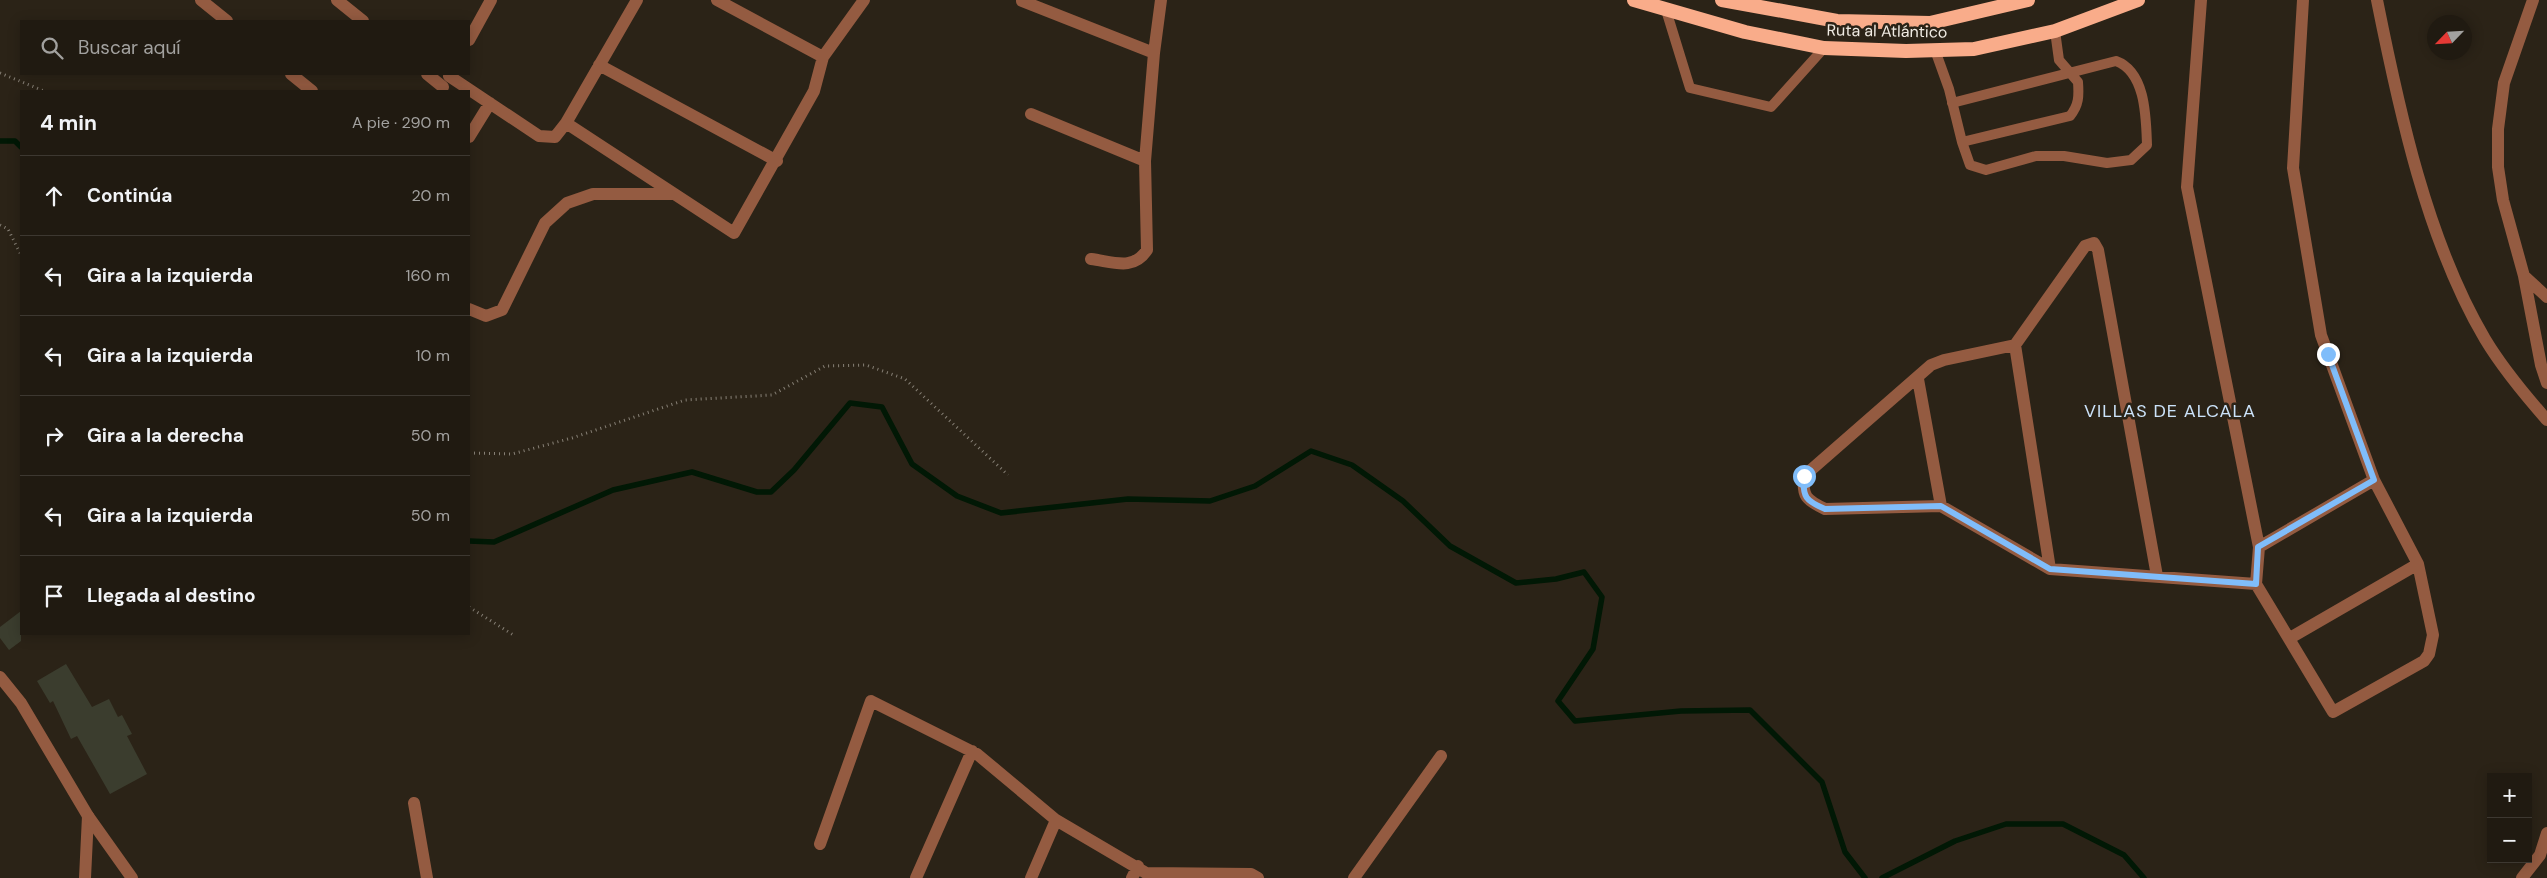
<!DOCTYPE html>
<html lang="es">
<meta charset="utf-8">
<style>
:root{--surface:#201a11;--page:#28231a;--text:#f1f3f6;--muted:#a2a19f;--line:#3d3831}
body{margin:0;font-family:"DM Sans",sans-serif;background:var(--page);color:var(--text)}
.controls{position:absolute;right:15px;bottom:15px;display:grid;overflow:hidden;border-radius:0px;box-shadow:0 2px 12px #0003}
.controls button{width:45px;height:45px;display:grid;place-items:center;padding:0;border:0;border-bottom:1px solid var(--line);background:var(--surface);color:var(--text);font:25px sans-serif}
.compass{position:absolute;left:2427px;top:15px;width:45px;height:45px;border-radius:50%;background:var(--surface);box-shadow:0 2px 12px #0003;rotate:245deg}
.stop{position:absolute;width:15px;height:15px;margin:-11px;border:4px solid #80bdfa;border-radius:50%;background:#fff}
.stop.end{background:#80bdfa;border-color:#fff;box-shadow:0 1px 5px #0008}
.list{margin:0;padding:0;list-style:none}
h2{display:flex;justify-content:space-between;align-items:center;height:65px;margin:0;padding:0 20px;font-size:21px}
h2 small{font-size:16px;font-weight:400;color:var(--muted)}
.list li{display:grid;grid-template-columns:32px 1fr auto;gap:15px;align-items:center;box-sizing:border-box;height:80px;padding:0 20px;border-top:1px solid var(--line)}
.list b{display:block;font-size:19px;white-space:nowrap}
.list em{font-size:16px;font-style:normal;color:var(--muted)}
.icon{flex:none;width:28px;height:28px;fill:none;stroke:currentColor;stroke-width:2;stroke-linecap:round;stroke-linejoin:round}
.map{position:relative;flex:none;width:2547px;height:878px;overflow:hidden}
.search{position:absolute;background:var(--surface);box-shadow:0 2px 12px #0003;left:20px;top:20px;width:450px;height:55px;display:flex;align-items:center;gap:12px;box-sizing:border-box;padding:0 18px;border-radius:0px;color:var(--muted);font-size:19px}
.panel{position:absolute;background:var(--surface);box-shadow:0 2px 12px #0003;left:20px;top:90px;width:450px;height:545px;border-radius:0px}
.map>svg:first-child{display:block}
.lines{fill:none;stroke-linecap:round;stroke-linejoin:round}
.stream{stroke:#011805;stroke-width:5.5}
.building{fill:#3b3d2e}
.path{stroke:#878076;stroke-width:3;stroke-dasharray:1 4;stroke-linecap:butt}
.service{stroke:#945b41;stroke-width:10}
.minor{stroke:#945b41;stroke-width:12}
.tertiary{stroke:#945b41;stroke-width:12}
.trunk{stroke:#f9ac8a;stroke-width:14}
.route{stroke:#80bdfa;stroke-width:6}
.labels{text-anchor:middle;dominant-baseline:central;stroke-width:5;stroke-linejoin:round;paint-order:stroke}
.street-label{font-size:16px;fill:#f0ebe3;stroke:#2b2317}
.neighbourhood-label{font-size:18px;letter-spacing:1px;fill:#cce3fa;stroke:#2b2317}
</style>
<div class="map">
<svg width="2547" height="878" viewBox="0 0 2547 878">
<rect width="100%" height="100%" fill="#2b2317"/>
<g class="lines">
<path class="stream" d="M 0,141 L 15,141 L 21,147
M 469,541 L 494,542 L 613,490 L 692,472 L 757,492 L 771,492 L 794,470 L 850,403 L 882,407 L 912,464 L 957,496 L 1001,513 L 1128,499 L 1210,501 L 1255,486 L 1311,451 L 1352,465 L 1403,501 L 1450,546 L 1516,583 L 1556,579 L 1584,572 L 1602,597 L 1593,649 L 1558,701 L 1575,721 L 1681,711 L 1750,710 L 1822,782 L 1845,852 L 1865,878
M 1882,878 L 1955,841 L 2006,824 L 2063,824 L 2124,855 L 2144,878"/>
</g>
<path class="building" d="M 21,611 L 21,641 L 9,650 L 0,638 L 0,627 Z
M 66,664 L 92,707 L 109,699 L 118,717 L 122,715 L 132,734 L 127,736 L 147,774 L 110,794 L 77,736 L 71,739 L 53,701 L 50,703 L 37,681 Z"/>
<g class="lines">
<path class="path" d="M 0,73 L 44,91
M 0,225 L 8,229 L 21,255
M 469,453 L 512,454 L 572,438 L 685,400 L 772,395 L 825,366 L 866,365 L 905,379 L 1008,475
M 469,607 L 515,636"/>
<path class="service" d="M 1666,10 L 1690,88 L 1771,107 L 1824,48
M 1935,50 L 1949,89 L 1962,142 L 2070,116 C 2079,105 2079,96 2078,82 L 2059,60 L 2055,31
M 1952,103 L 2116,61 C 2146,72 2146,118 2147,145 L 2131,160 L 2107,163 L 2064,156 L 2036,156 L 1986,170 L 1970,165 L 1962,142"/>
<path class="minor" d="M 201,0 L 227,21
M 337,0 L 363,21
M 717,0 L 823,57
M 2201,0 L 2187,187 L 2259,547 L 2256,584 L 2333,712 L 2424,661 L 2429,654 L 2433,635 L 2418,564 L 2374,480 L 2321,335 L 2293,168 L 2303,0
M 2533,0 L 2504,83 L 2498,129 L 2498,167 L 2503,200 L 2524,276 L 2541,365 L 2547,383
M 1022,1 L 1154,53
M 469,40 L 491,0
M 599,65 L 777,161
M 291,74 L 312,91
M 427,74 L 443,87
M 449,76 L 539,136 L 555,137 L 566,123 L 637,0
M 1031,114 L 1145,161
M 566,123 L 734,233 L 814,91 L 823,57 L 864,0
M 469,137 L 490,103
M 1091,259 C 1114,262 1133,271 1147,250 L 1145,161 L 1154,53 L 1161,0
M 2524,276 L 2547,297
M 469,309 L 486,316 L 502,310 L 545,223 L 567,203 L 593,194 L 672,194
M 2015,345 L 2050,569
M 1918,379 L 1941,506
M 2259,547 L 2374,480
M 2157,576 L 2098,250 L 2094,243 L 2085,246 L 2015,345 L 1944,360 L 1931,365 L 1804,476 C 1802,496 1806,500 1825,509 L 1941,506 L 2050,569 L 2256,584
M 2290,638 L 2418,564
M 414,803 L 427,878
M 820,844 L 871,701 L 977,754 L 1056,820 L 1146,873 L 1251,874 L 1258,878
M 85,878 L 88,816
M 916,878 L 972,751
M 1031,878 L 1056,820
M 1132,878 L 1138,866
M 1354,878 L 1441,756"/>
<path class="tertiary" d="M 2377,0 C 2399,110 2427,241 2485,339 C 2503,369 2524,394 2547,420
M 0,677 L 21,703 L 88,816 L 132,878
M 2522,878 L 2540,855 L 2547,833"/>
<path class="trunk" d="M 1634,0 L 1745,32 L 1824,48 L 1906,51 L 1974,49 L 2055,31 L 2138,0
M 1722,0 L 1837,21 L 1930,23 L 2028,0"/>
</g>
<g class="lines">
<path class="route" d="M 1804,476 C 1802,497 1806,501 1825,509 L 1941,506 L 2050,569 L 2256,584 L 2258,547 L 2374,480 L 2328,354"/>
</g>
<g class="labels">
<g class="street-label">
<text transform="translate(1887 31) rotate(1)">Ruta al Atlántico</text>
</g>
<g class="neighbourhood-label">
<text x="2170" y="411">VILLAS DE ALCALA</text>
</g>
</g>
</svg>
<div class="controls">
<button>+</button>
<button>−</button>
</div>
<svg class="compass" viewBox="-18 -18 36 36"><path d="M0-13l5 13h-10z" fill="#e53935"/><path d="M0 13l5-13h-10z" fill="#a2a19f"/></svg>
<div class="stop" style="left:1804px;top:476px"></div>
<div class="stop end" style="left:2328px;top:354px"></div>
<div class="search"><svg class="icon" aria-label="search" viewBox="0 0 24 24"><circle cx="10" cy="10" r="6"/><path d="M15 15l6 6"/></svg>Buscar aquí</div>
<section class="panel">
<h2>4 min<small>A pie · 290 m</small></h2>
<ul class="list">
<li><svg class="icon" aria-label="ahead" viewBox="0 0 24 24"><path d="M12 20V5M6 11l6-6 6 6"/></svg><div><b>Continúa</b></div><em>20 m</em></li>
<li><svg class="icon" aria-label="left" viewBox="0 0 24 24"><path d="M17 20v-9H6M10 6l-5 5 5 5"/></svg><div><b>Gira a la izquierda</b></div><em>160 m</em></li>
<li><svg class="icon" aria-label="left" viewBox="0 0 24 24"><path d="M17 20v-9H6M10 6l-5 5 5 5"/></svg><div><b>Gira a la izquierda</b></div><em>10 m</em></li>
<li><svg class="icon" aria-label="right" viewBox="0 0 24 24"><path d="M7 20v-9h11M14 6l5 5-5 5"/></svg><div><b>Gira a la derecha</b></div><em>50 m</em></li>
<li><svg class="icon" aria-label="left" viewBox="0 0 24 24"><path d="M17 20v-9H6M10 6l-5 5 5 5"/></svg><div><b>Gira a la izquierda</b></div><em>50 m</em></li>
<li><svg class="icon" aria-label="arrive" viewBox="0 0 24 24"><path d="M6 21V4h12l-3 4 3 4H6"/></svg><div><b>Llegada al destino</b></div></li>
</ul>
</section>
</div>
